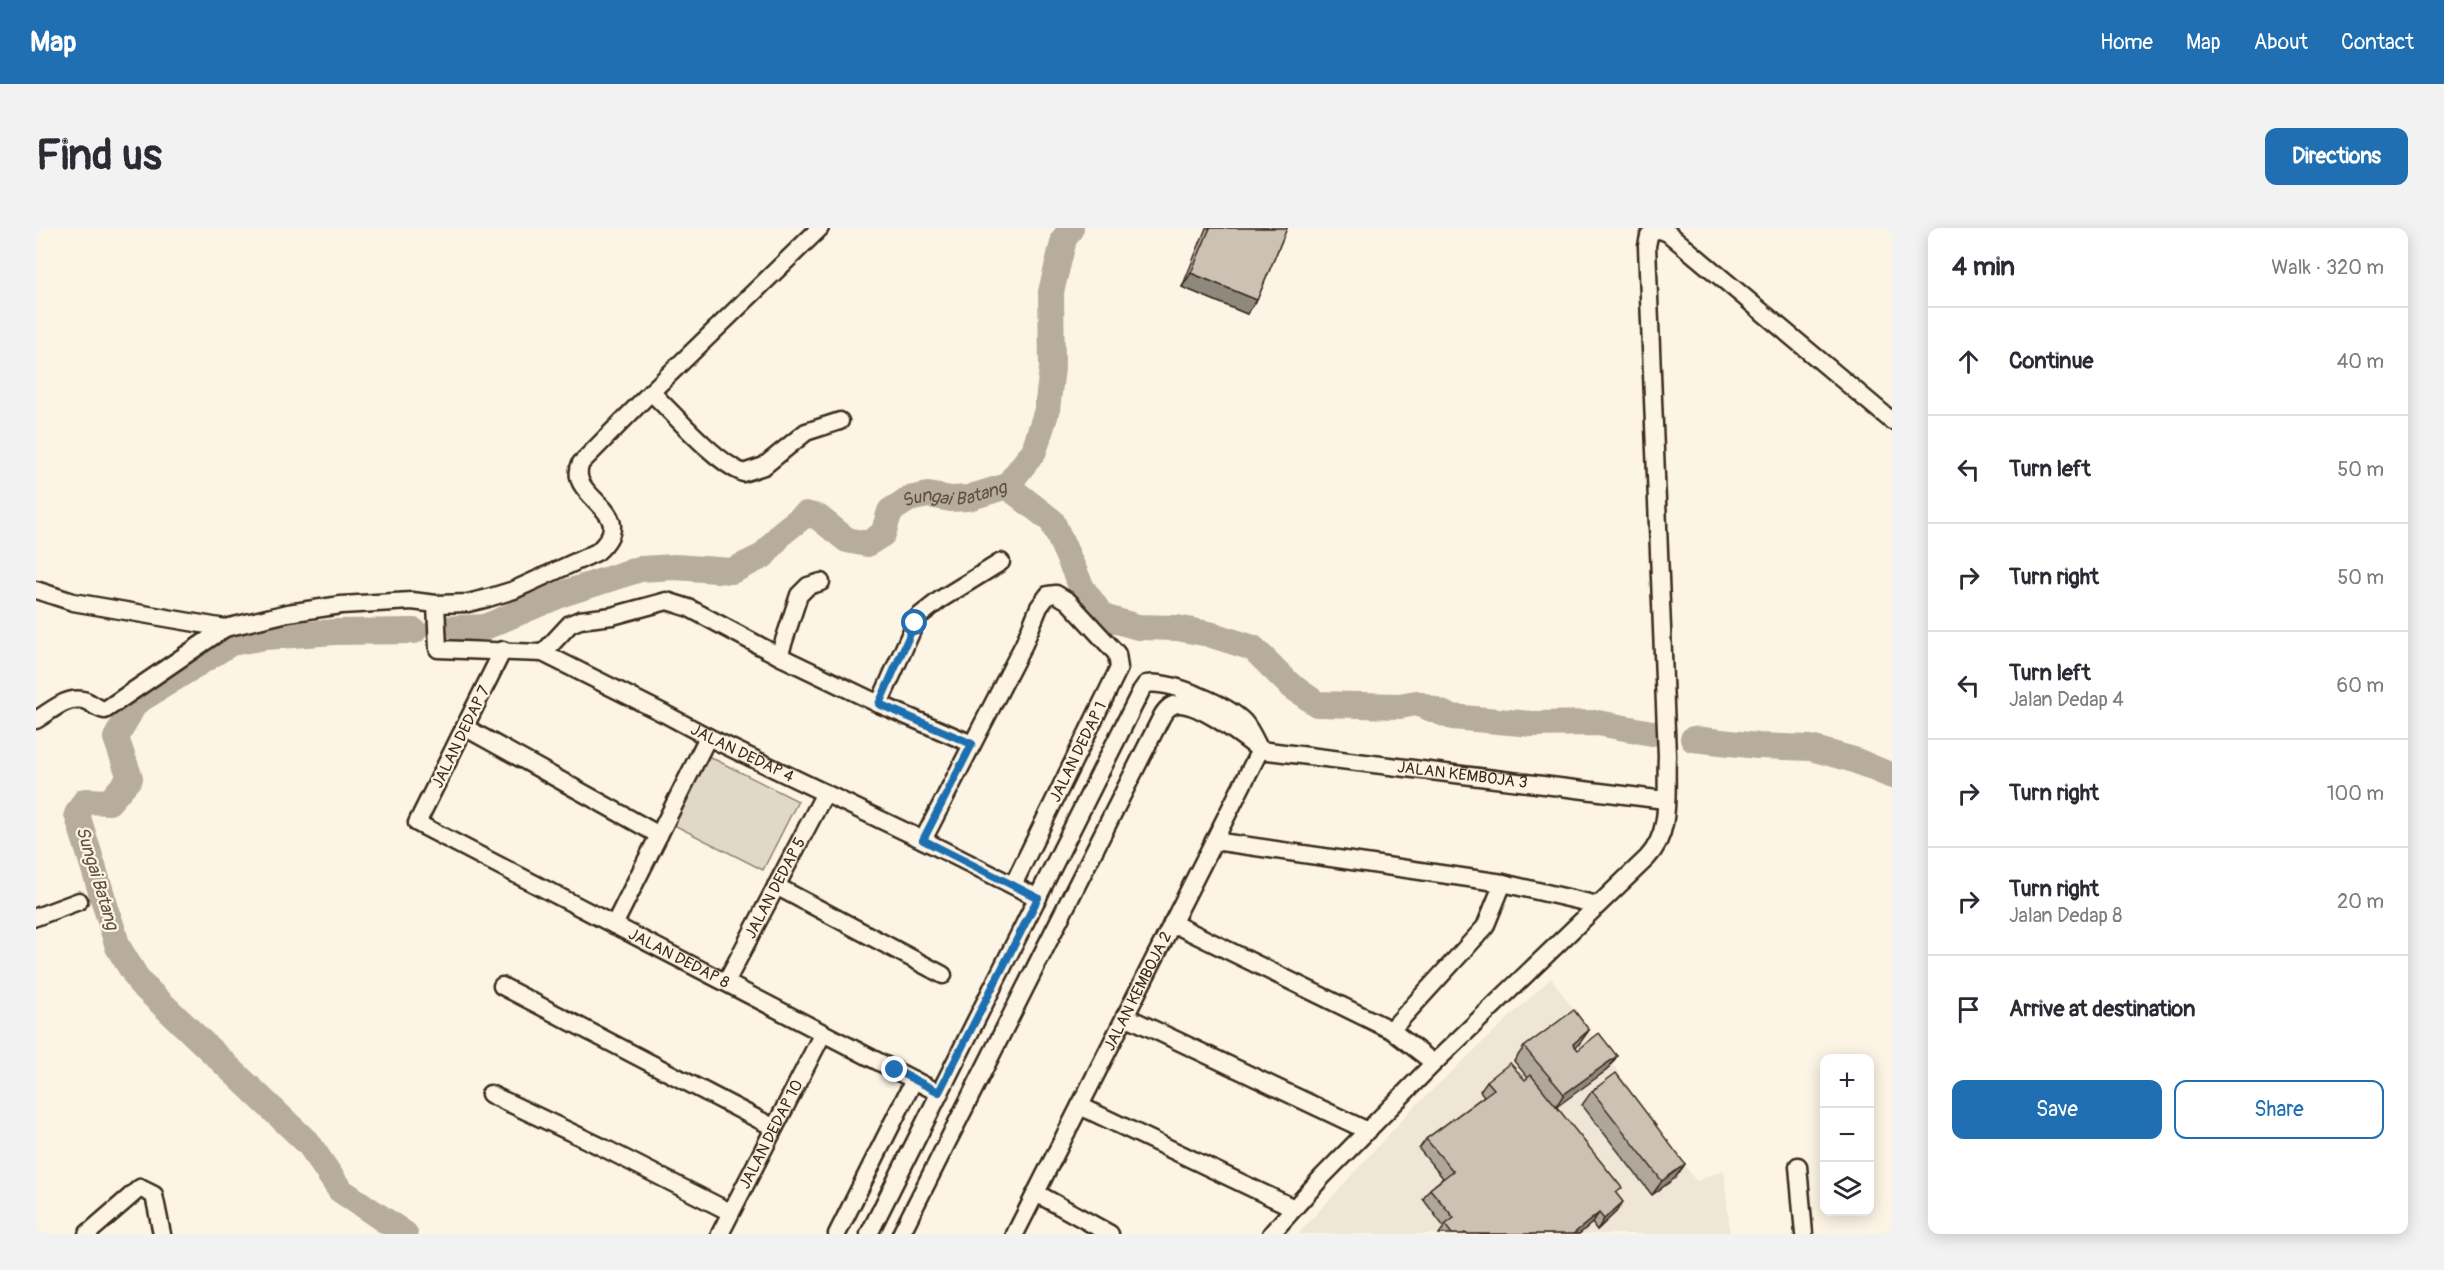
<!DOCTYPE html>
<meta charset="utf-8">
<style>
:root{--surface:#fff;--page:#f2f2f3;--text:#2b2b33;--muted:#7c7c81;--line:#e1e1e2;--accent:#1f6fb2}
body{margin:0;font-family:Pangolin,sans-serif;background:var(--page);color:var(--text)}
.controls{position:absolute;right:18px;bottom:18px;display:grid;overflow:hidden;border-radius:12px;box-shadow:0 3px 15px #0003}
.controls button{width:54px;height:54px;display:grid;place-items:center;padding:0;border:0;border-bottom:2px solid var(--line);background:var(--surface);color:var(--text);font:30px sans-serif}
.stop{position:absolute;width:18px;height:18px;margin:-14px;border:4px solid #1f6fb2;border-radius:50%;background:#fff}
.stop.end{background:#1f6fb2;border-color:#fff;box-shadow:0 2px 6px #0008}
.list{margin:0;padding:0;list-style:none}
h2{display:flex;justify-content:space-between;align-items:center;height:78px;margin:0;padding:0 24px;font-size:26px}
h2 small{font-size:20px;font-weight:400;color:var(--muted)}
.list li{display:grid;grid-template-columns:39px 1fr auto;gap:18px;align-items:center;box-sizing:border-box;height:108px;padding:0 24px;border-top:2px solid var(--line)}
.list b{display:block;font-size:22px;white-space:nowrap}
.list p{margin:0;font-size:20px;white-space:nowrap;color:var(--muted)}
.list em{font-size:20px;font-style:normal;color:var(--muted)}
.actions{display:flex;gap:12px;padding:18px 24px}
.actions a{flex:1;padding:14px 0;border:2px solid var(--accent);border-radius:12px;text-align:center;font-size:21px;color:var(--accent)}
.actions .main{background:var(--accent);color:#fff}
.icon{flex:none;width:33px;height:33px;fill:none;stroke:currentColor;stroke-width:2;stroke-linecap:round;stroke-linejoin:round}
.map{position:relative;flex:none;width:1856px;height:1006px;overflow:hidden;border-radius:12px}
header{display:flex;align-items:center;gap:36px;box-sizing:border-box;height:84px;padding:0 30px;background:var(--accent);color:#fff}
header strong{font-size:28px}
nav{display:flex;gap:33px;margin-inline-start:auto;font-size:21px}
.intro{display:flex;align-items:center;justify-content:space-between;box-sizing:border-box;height:144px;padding:0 36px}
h1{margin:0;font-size:42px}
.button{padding:15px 27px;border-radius:12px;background:var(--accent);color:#fff;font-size:21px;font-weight:700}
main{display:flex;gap:36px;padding:0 36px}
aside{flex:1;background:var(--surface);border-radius:12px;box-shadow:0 3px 15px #0003}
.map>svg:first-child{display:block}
.built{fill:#eee6d6}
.green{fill:#e0d8c8;stroke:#8e8173;stroke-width:1.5}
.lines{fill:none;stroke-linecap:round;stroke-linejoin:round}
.river{stroke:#b7ad9e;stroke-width:26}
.street-casing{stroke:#3b2a1e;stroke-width:21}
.street{stroke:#fcf5e5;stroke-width:16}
.wall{fill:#afa79a;stroke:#3b2a1e;stroke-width:1.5}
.shaded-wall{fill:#8f887d;stroke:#3b2a1e;stroke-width:1.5}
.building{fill:#ccc2b3;stroke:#3b2a1e;stroke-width:1.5}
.route{stroke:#1f6fb2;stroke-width:8}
.labels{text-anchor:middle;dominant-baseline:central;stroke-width:4.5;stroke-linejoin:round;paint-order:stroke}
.street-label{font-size:16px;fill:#3b2a1e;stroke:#fcf5e5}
.water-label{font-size:18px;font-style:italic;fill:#605144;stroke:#fcf5e5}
</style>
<header>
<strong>Map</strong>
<nav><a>Home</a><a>Map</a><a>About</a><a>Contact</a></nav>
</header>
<div class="intro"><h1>Find us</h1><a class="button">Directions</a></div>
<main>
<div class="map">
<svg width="1856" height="1006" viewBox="0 0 1856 1006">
<rect width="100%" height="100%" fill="#fcf5e5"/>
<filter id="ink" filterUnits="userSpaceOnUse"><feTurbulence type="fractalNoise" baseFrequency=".0167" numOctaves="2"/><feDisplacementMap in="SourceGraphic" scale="12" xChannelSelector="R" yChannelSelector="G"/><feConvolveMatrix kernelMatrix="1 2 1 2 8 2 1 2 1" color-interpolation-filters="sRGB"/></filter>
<g filter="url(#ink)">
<path class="built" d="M 1515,750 L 1660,953 L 1688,942 L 1694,1006 L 1262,1006 L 1375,882 Z"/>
<path class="green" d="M 672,528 L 762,573 L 727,642 L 638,597 Z"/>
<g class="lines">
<g class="river">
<path d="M 971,258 L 1016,293 L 1046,360 L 1067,389 L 1102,399 L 1141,400 L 1173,406 L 1217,420 L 1254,457 L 1281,476 L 1364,478 L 1380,475 L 1416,489 L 1496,496 L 1562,495 L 1616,505"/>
<path id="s1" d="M 401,401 L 449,399 L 529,365 L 604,341 L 639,339 L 696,343 L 727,328 L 747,304 L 770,286 L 782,289 L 811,312 L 831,316 L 847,306 L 854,283 L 873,271 L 892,267 L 915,271 L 932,270 L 971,258 L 998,223 L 1011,182 L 1016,140 L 1015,64 L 1028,11 L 1035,0"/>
<path d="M 1657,511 L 1722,518 L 1775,520 L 1818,532 L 1856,548"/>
<path d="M 369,1006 L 304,962 L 273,916 L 104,755 L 82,719 L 41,586 L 49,573 L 73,574 L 94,550 L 80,510 L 99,475 L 195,415 L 229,409 L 299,404 L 378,403"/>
</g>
<defs>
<g id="street">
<path d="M 615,164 C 641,189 676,231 707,245 L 728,238 L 770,204 L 804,193"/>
<path id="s2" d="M 0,362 L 37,374 L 189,400 L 252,385 L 305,377 L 376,373 L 400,376 L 402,421 L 507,425 L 629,486 L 672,509 L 887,612 L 1002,670"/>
<path d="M 400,376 L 432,375 L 452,370 L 478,362 L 561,324 C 608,282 528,271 545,235 L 615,164 L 784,0"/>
<path id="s3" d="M 467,422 L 381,595 L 903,865"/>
<path d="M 507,425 L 534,396 L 544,392 L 576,388 L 631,373 L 653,380 L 743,428 L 843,476 L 936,516"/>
<path d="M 743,428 L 763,367 L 772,358 L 785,354"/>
<path d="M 843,476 L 882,389 L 905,371 L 965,334"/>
<path d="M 0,492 C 14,484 30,468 47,472 C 56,474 60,481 69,482 L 189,400"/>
<path d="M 430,500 L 623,607"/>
<path d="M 887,612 L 988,416 L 1003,379 L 1012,367 L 1020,366 L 1032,373 L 1081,426 L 1083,440 L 977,657"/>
<path d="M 1178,613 L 1467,655 L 1562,677"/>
<path d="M 740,658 L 907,747"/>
<path d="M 0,689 L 43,673"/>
<path d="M 1136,695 L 1355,802 L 1398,835"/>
<path d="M 578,697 L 672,509"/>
<path id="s4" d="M 690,754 L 789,565"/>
<path d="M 466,758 L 737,899"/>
<path d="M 1089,788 L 1332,903"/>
<path d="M 1355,802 L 1449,699 L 1467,655"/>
<path d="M 454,866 L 566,919 L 694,984"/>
<path d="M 1044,878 L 1258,980"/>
<path d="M 1762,938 L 1768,1006"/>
<path d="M 1000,965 L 1074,1006"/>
<path d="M 51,1006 L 104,960 L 118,967 L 126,1006"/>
<path id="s5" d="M 684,1006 L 787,805"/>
<path d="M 801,1006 L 878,852"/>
<path d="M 833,1006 L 1105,463 L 1110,456 C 1134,452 1192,477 1208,494 C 1214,501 1218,510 1222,518"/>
<path id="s6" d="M 865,1006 L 1126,488 C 1130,481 1136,475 1145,476 C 1168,478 1205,508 1224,522 L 1629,572"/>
<path id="s7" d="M 979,1006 L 1224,522"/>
<path d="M 1235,1006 L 1286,949 L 1398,835 L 1611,630 C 1637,603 1629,563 1631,528 L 1611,18 L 1613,8 L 1618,2 L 1624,2 L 1632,5 L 1856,193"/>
</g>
</defs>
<use href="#street" class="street-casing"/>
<use href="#street" class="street"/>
</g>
<path class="wall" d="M 1170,0 L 1251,0 L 1221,72 L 1211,86 L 1146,59 Z
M 1553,802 L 1543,816 L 1539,819 L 1542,822 L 1581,828 L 1571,842 L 1520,878 L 1581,967 L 1580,984 L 1561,1002 L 1556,995 L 1543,1006 L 1403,1006 L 1408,999 L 1387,971 L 1394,961 L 1407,950 L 1383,921 L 1390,911 L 1448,868 L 1444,863 L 1451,853 L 1489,852 L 1492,850 L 1478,833 L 1488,819 Z
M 1556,863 L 1649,936 L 1639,950 L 1616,967 L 1546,877 Z"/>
<path class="shaded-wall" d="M 1155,45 L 1221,72 L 1211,86 L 1146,59 Z
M 1553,802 L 1543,816 L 1527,830 L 1537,816 Z
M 1581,828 L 1571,842 L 1519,880 L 1528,866 Z
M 1649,936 L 1639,950 L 1616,967 L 1626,953 Z
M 1587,974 L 1580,984 L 1561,1002 L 1568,991 Z
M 1563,985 L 1556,995 L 1543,1006 L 1537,1006 Z"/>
<path class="building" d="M 1174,0 L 1251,0 L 1221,72 L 1155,45 Z
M 1538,782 L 1553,802 L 1537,816 L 1542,822 L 1563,805 L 1581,828 L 1528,866 L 1488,819 Z
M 1474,835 L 1489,852 L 1495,847 L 1586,960 L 1580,965 L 1587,974 L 1568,991 L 1563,985 L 1537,1006 L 1430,1006 L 1429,1005 L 1427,1006 L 1416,1006 L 1409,997 L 1418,990 L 1394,961 L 1417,943 L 1390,911 L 1458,861 L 1451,853 Z
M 1580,845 L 1649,936 L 1626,953 L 1556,863 Z"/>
</g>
<g class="lines" filter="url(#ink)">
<path class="route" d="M 859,842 L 903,864 L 1002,670 L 887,612 L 936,516 L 843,476 L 879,395"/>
</g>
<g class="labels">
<g class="street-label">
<text transform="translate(425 509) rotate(-64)">JALAN DEDAP 7</text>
<text transform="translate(1042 524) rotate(-64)">JALAN DEDAP 1</text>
<text stroke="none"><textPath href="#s2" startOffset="780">JALAN DEDAP 4</textPath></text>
<text stroke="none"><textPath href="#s6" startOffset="900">JALAN KEMBOJA 3</textPath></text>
<text stroke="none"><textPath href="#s4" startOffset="106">JALAN DEDAP 5</textPath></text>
<text stroke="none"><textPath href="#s3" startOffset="488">JALAN DEDAP 8</textPath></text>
<text stroke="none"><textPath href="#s7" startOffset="272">JALAN KEMBOJA 2</textPath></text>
<text stroke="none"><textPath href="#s5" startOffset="112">JALAN DEDAP 10</textPath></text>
</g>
<g class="water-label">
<text stroke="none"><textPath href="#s1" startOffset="582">Sungai Batang</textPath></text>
<text transform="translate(61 650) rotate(73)">Sungai Batang</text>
</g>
</g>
</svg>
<div class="controls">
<button>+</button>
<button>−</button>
<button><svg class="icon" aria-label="layers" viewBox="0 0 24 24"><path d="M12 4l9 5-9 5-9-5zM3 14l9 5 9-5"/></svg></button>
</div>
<div class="stop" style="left:879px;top:395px"></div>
<div class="stop end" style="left:859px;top:842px"></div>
</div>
<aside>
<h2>4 min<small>Walk · 320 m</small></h2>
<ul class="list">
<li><svg class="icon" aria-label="ahead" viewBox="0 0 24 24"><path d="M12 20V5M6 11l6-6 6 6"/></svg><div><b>Continue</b></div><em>40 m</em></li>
<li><svg class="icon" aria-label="left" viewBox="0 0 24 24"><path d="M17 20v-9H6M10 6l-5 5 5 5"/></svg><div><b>Turn left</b></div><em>50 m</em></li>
<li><svg class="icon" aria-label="right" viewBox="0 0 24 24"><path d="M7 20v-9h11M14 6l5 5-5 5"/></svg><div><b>Turn right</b></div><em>50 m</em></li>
<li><svg class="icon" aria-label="left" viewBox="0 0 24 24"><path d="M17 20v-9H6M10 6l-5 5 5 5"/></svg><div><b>Turn left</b><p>Jalan Dedap 4</p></div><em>60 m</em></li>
<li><svg class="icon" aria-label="right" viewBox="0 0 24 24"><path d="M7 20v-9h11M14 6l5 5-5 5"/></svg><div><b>Turn right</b></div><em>100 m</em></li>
<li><svg class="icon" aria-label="right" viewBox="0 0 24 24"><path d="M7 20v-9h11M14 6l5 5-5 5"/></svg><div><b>Turn right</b><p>Jalan Dedap 8</p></div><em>20 m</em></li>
<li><svg class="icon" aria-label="arrive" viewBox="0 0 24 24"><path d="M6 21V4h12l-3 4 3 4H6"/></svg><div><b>Arrive at destination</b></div></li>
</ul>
<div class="actions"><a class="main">Save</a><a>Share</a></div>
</aside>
</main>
